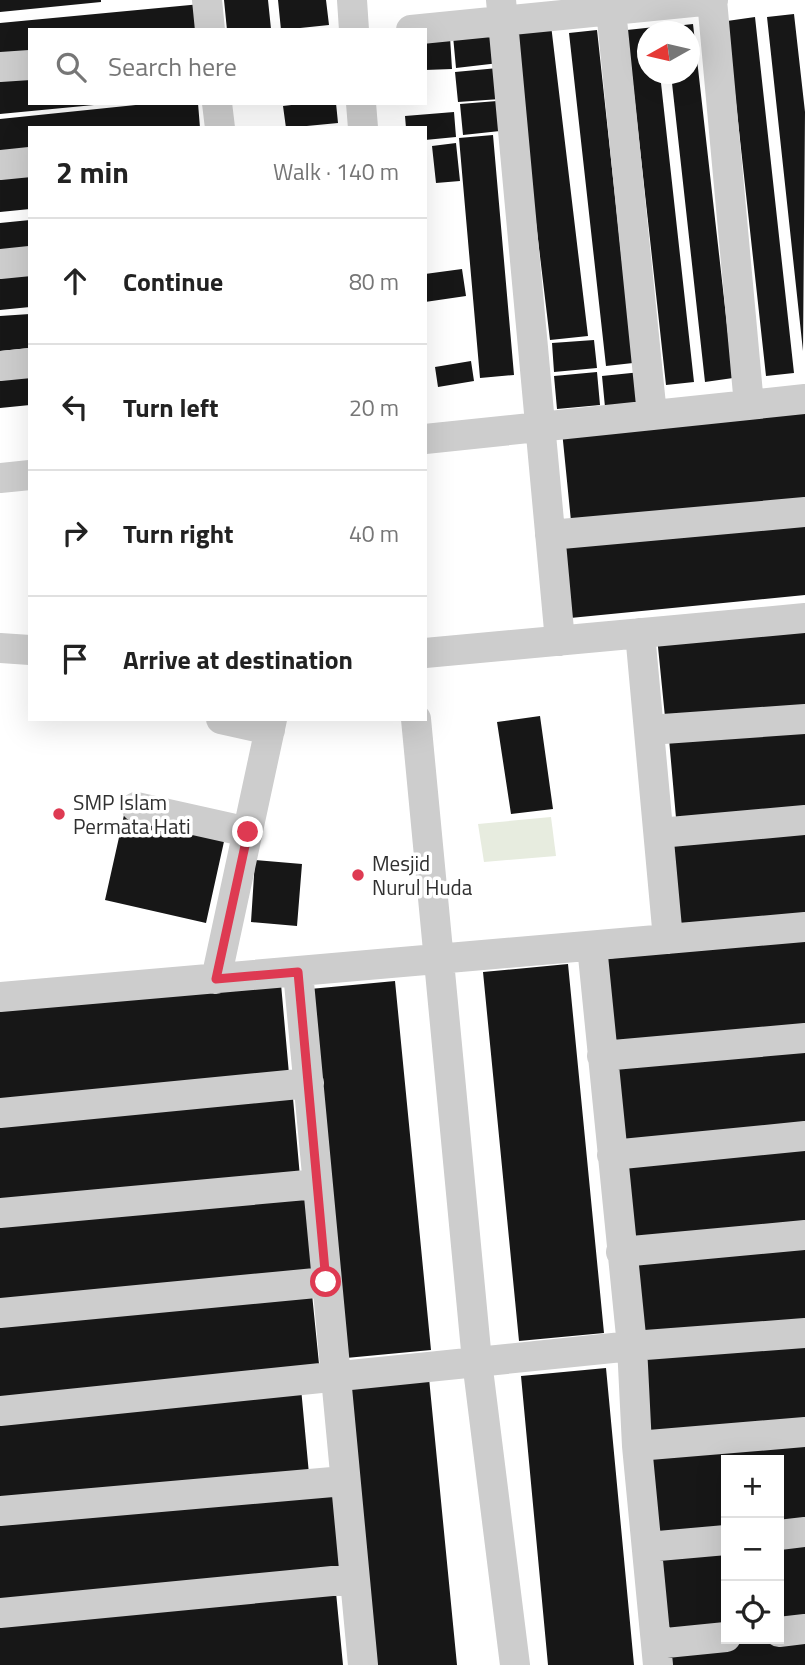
<!DOCTYPE html>
<meta charset="utf-8">
<style>
:root{--surface:#fff;--page:#f2f2f2;--text:#222;--muted:#767676;--line:#e0e0e0}
body{margin:0;font-family:"Titillium Web",sans-serif;background:var(--page);color:var(--text)}
.controls{position:absolute;right:21px;bottom:21px;display:grid;overflow:hidden;border-radius:0px;box-shadow:0 7px 28px #0002}
.controls button{width:63px;height:63px;display:grid;place-items:center;padding:0;border:0;border-bottom:2px solid var(--line);background:var(--surface);color:var(--text);font:35px sans-serif}
.compass{position:absolute;left:637px;top:21px;width:63px;height:63px;border-radius:50%;background:var(--surface);box-shadow:0 7px 28px #0002;rotate:262deg}
.stop{position:absolute;width:21px;height:21px;margin:-16px;border:5px solid #de3a52;border-radius:50%;background:#fff}
.stop.end{background:#de3a52;border-color:#fff;box-shadow:0 2px 7px #0008}
.list{margin:0;padding:0;list-style:none}
h2{display:flex;justify-content:space-between;align-items:center;height:91px;margin:0;padding:0 28px;font-size:30px}
h2 small{font-size:23px;font-weight:400;color:var(--muted)}
.list li{display:grid;grid-template-columns:46px 1fr auto;gap:21px;align-items:center;box-sizing:border-box;height:126px;padding:0 28px;border-top:2px solid var(--line)}
.list b{display:block;font-size:26px;white-space:nowrap}
.list em{font-size:23px;font-style:normal;color:var(--muted)}
.icon{flex:none;width:38px;height:38px;fill:none;stroke:currentColor;stroke-width:2;stroke-linecap:round;stroke-linejoin:round}
.map{position:relative;flex:none;width:805px;height:1665px;overflow:hidden}
.search{position:absolute;background:var(--surface);box-shadow:0 7px 28px #0002;left:28px;top:28px;width:399px;height:77px;display:flex;align-items:center;gap:18px;box-sizing:border-box;padding:0 24px;border-radius:0px;color:var(--muted);font-size:26px}
.panel{position:absolute;background:var(--surface);box-shadow:0 7px 28px #0002;left:28px;top:126px;width:399px;height:595px;border-radius:0px}
.map>svg:first-child{display:block}
.green{fill:#e7ecdf}
.building{fill:#171717}
.lines{fill:none;stroke-linecap:round;stroke-linejoin:round}
.minor{stroke:#cdcdcd;stroke-width:30}
.route{stroke:#de3a52;stroke-width:9}
.poi-dot{fill:#de3a52;stroke:#fff;stroke-width:2.5}
.labels{text-anchor:middle;dominant-baseline:central;stroke-width:7;stroke-linejoin:round;paint-order:stroke}
.poi-label{font-size:21px;fill:#303030;stroke:#fff;text-anchor:start}
</style>
<div class="map">
<svg width="805" height="1665" viewBox="0 0 805 1665">
<rect width="100%" height="100%" fill="#fff"/>
<path class="green" d="M 551,817 L 556,856 L 484,862 L 478,824 Z"/>
<path class="building" d="M 0,0 L 101,0 L 101,2 L 0,12 Z
M 224,0 L 268,0 L 271,29 L 227,30 Z
M 278,0 L 326,0 L 329,25 L 281,30 Z
M 201,4 L 203,30 L 30,30 L 30,55 L 0,58 L 0,23 Z
M 794,14 L 805,112 L 803,351 L 767,17 Z
M 755,17 L 794,373 L 766,376 L 727,21 Z
M 693,24 L 733,378 L 705,382 L 671,74 L 690,74 L 690,32 L 666,32 L 666,27 Z
M 551,25 L 588,336 L 550,340 L 513,30 Z
M 655,27 L 655,32 L 648,32 L 648,74 L 660,74 L 694,382 L 666,385 L 627,30 Z
M 495,30 L 499,63 L 456,68 L 453,36 Z
M 597,30 L 633,363 L 606,366 L 569,33 Z
M 450,37 L 452,69 L 425,70 L 425,39 Z
M 498,68 L 500,99 L 458,102 L 455,72 Z
M 30,77 L 30,103 L 94,105 L 0,114 L 0,80 Z
M 497,101 L 500,131 L 463,135 L 460,104 Z
M 155,103 L 198,103 L 200,128 L 30,128 L 30,151 L 0,154 L 0,119 Z
M 308,103 L 336,103 L 338,123 L 286,128 L 283,106 Z
M 454,112 L 456,137 L 425,140 L 425,128 L 406,128 L 405,116 Z
M 493,135 L 514,375 L 480,378 L 459,138 Z
M 456,143 L 460,181 L 436,183 L 432,146 Z
M 30,174 L 30,209 L 0,212 L 0,177 Z
M 30,220 L 30,254 L 0,257 L 0,223 Z
M 462,269 L 466,296 L 425,302 L 425,274 Z
M 30,272 L 30,307 L 0,310 L 0,275 Z
M 30,314 L 30,348 L 0,351 L 0,316 Z
M 594,340 L 597,368 L 554,372 L 552,343 Z
M 471,361 L 474,381 L 438,387 L 435,367 Z
M 30,370 L 30,405 L 0,408 L 0,373 Z
M 597,372 L 600,405 L 557,409 L 554,376 Z
M 641,372 L 645,404 L 605,407 L 602,376 Z
M 805,408 L 805,499 L 571,521 L 562,431 Z
M 805,520 L 805,595 L 560,619 L 554,545 Z
M 805,623 L 805,713 L 666,727 L 657,637 Z
M 540,716 L 553,809 L 511,814 L 497,722 Z
M 805,726 L 805,817 L 677,829 L 669,739 Z
M 124,815 L 225,837 L 206,923 L 105,900 Z
M 805,822 L 805,913 L 680,925 L 671,835 Z
M 255,860 L 302,864 L 297,926 L 251,922 Z
M 805,940 L 805,1031 L 612,1049 L 604,959 Z
M 568,964 L 604,1333 L 519,1341 L 483,972 Z
M 395,981 L 431,1350 L 346,1358 L 310,989 Z
M 281,984 L 289,1074 L 0,1101 L 0,1010 Z
M 805,1041 L 805,1131 L 620,1149 L 612,1059 Z
M 292,1087 L 300,1177 L 0,1205 L 0,1114 Z
M 805,1139 L 805,1230 L 635,1246 L 627,1156 Z
M 307,1187 L 316,1277 L 0,1307 L 0,1216 Z
M 805,1236 L 805,1327 L 638,1343 L 630,1253 Z
M 311,1284 L 320,1374 L 0,1405 L 0,1314 Z
M 805,1335 L 805,1423 L 646,1438 L 637,1348 Z
M 606,1368 L 634,1665 L 548,1665 L 521,1376 Z
M 429,1378 L 457,1665 L 371,1665 L 344,1386 Z
M 301,1388 L 309,1474 L 0,1503 L 0,1416 Z
M 805,1440 L 805,1519 L 779,1522 L 779,1460 L 726,1460 L 726,1527 L 656,1533 L 649,1454 Z
M 338,1483 L 346,1573 L 0,1606 L 0,1515 Z
M 805,1539 L 805,1620 L 779,1622 L 779,1542 Z
M 726,1547 L 726,1627 L 662,1633 L 654,1553 Z
M 335,1582 L 343,1665 L 0,1665 L 0,1613 Z
M 805,1631 L 805,1665 L 666,1665 L 664,1645 L 726,1639 L 779,1639 Z"/>
<g class="lines">
<path class="minor" d="M 207,0 L 210,30
M 352,0 L 354,30
M 501,0 L 560,641
M 712,0 L 749,405
M 611,10 L 652,415
M 411,30 L 713,0
M 0,67 L 30,65
M 217,103 L 220,128
M 361,103 L 363,128
M 0,165 L 30,162
M 0,264 L 30,261
M 0,366 L 30,363
M 425,439 L 805,399
M 0,478 L 30,475
M 550,535 L 805,512
M 640,633 L 668,939
M 0,648 L 30,650
M 425,653 L 805,618
M 221,719 L 270,730
M 416,719 L 477,1361 L 515,1665
M 649,730 L 805,719
M 136,807 L 248,832
M 659,833 L 805,820
M 592,946 L 632,1346 L 637,1446 L 658,1665
M 298,972 L 363,1665
M 216,979 L 272,719
M 0,997 L 805,927
M 602,1056 L 805,1038
M 0,1113 L 309,1083
M 612,1155 L 805,1136
M 0,1213 L 317,1184
M 621,1252 L 805,1235
M 0,1313 L 326,1282
M 0,1411 L 632,1346 L 805,1333
M 637,1446 L 805,1432
M 0,1511 L 344,1481
M 779,1535 L 805,1532
M 647,1547 L 726,1540
M 0,1613 L 353,1579
M 779,1632 L 805,1629
M 656,1644 L 726,1637"/>
</g>
<g class="lines">
<path class="route" d="M 248,832 L 216,979 L 298,972 L 326,1282"/>
</g>
<g class="poi-dot">
<circle cx="59" cy="814" r="7"/>
<circle cx="358" cy="875" r="7"/>
</g>
<g class="labels">
<g class="poi-label">
<text x="73" y="802">SMP Islam<tspan x="73" dy="24">Permata Hati</tspan></text>
<text x="372" y="863">Mesjid<tspan x="372" dy="24">Nurul Huda</tspan></text>
</g>
</g>
</svg>
<div class="controls">
<button>+</button>
<button>−</button>
<button><svg class="icon" aria-label="locate" viewBox="0 0 24 24"><circle cx="12" cy="12" r="6"/><path d="M12 2v4M12 18v4M2 12h4M18 12h4"/></svg></button>
</div>
<svg class="compass" viewBox="-18 -18 36 36"><path d="M0-13l5 13h-10z" fill="#e53935"/><path d="M0 13l5-13h-10z" fill="#767676"/></svg>
<div class="stop" style="left:326px;top:1282px"></div>
<div class="stop end" style="left:248px;top:832px"></div>
<div class="search"><svg class="icon" aria-label="search" viewBox="0 0 24 24"><circle cx="10" cy="10" r="6"/><path d="M15 15l6 6"/></svg>Search here</div>
<section class="panel">
<h2>2 min<small>Walk · 140 m</small></h2>
<ul class="list">
<li><svg class="icon" aria-label="ahead" viewBox="0 0 24 24"><path d="M12 20V5M6 11l6-6 6 6"/></svg><div><b>Continue</b></div><em>80 m</em></li>
<li><svg class="icon" aria-label="left" viewBox="0 0 24 24"><path d="M17 20v-9H6M10 6l-5 5 5 5"/></svg><div><b>Turn left</b></div><em>20 m</em></li>
<li><svg class="icon" aria-label="right" viewBox="0 0 24 24"><path d="M7 20v-9h11M14 6l5 5-5 5"/></svg><div><b>Turn right</b></div><em>40 m</em></li>
<li><svg class="icon" aria-label="arrive" viewBox="0 0 24 24"><path d="M6 21V4h12l-3 4 3 4H6"/></svg><div><b>Arrive at destination</b></div></li>
</ul>
</section>
</div>
